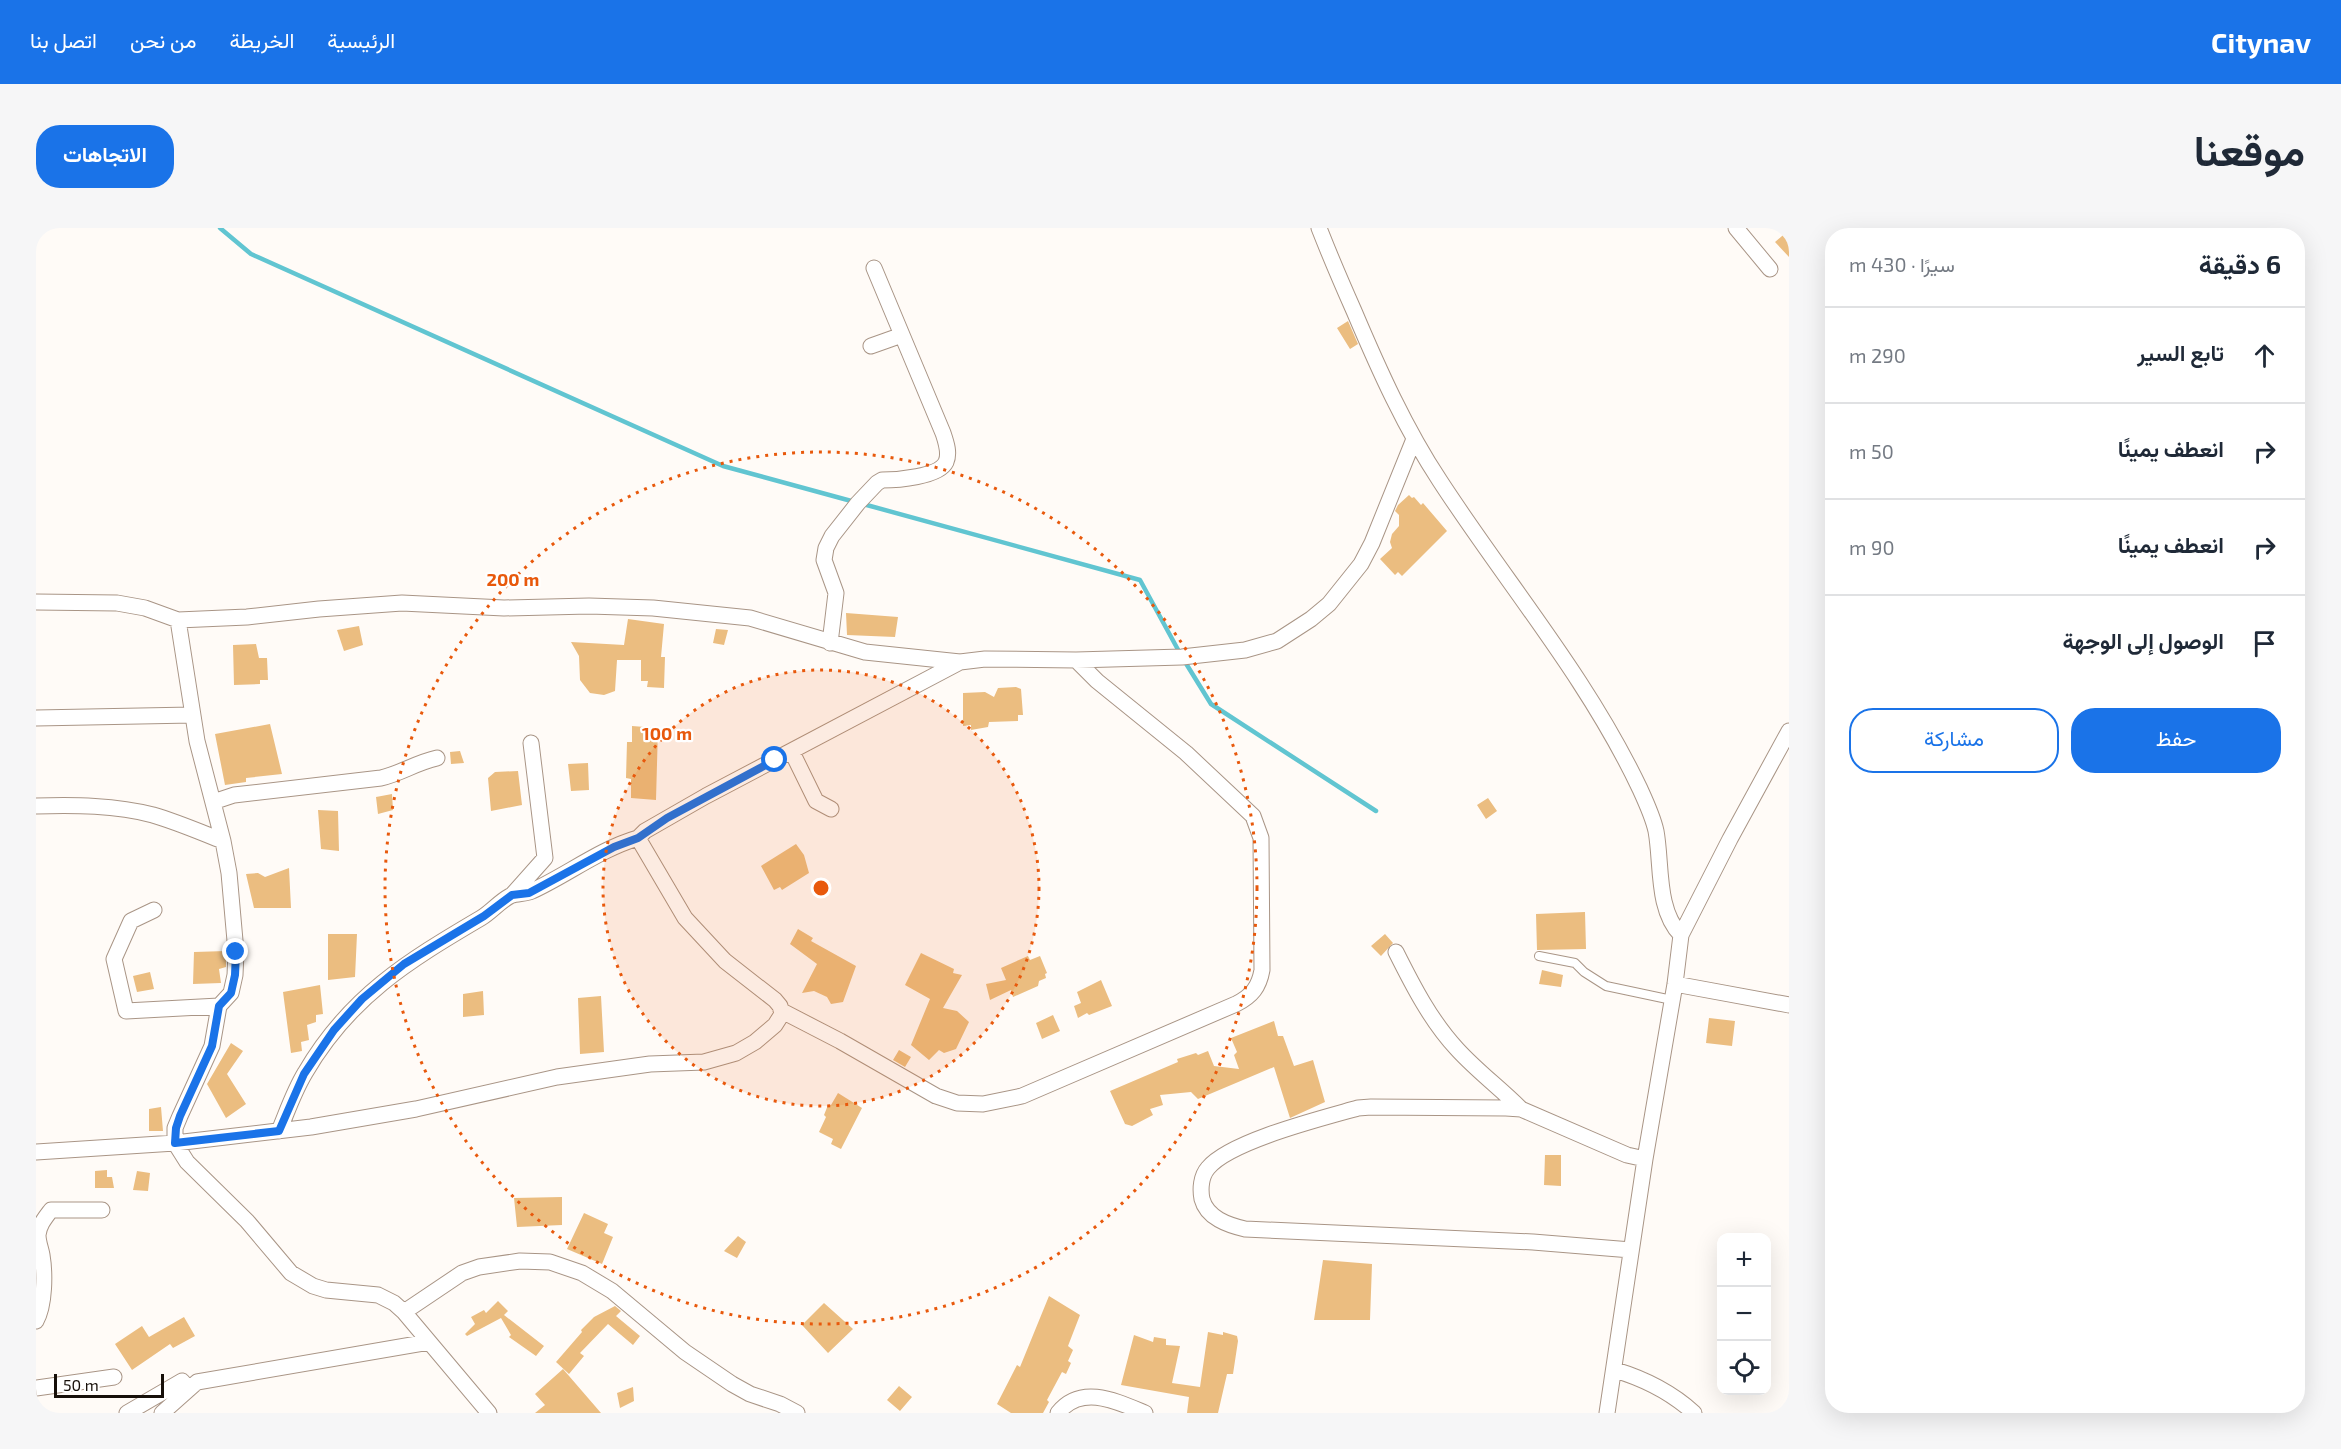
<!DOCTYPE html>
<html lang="ar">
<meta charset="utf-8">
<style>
:root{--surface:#fff;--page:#f6f6f7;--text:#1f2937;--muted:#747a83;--line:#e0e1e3;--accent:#1a73e8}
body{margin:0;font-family:"Exo 2",Vazirmatn,sans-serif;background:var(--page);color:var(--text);direction:rtl}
.controls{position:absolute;right:18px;bottom:18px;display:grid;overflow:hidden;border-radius:12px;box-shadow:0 6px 24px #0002}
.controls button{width:54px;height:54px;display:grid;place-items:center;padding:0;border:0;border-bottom:2px solid var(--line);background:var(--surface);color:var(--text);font:30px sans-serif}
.scale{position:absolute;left:18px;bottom:15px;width:110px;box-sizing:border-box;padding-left:6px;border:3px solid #160f09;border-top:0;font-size:16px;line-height:21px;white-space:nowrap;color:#160f09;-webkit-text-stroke:4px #fff;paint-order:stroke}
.stop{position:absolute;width:18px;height:18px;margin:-14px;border:4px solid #1a73e8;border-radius:50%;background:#fff}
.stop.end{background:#1a73e8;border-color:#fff;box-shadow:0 2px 6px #0008}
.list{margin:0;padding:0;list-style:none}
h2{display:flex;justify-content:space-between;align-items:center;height:78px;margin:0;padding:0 24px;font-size:26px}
h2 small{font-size:20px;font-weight:400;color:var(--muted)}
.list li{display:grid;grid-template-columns:39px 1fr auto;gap:18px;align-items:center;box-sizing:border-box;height:96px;padding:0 24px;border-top:2px solid var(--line)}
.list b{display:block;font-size:22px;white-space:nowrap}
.list em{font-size:20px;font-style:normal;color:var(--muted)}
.actions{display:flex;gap:12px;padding:18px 24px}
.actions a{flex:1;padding:14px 0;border:2px solid var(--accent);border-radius:24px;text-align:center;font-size:21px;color:var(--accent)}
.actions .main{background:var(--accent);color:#fff}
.icon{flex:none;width:33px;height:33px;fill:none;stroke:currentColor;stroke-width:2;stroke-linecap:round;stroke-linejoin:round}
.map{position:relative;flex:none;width:1753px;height:1185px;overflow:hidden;direction:ltr;border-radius:24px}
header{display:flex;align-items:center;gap:36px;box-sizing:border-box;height:84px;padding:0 30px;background:var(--accent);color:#fff}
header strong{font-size:28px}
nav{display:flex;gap:33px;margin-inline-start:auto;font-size:21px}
.intro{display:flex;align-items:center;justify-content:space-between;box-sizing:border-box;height:144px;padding:0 36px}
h1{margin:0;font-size:42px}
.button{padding:15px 27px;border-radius:24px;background:var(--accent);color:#fff;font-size:21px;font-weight:700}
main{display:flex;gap:36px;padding:0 36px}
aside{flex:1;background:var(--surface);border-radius:24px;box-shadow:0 6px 24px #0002}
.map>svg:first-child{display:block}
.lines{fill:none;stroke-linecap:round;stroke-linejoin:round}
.stream{stroke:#61c5d1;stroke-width:4.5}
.building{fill:#ebbd80}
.lane-casing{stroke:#a99586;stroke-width:10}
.street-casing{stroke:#a99586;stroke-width:17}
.lane{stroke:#fff;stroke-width:8}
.street{stroke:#fff;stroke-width:15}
.route{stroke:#1a73e8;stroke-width:8}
.ring{fill:none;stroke:#e8590c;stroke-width:3;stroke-dasharray:3 6}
.centre{fill:#e8590c;stroke:#fff;stroke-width:3}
.ring-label{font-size:18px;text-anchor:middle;font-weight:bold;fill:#e8590c;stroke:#fff;stroke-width:4.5;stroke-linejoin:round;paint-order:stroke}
</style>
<header>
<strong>Citynav</strong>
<nav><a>الرئيسية</a><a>الخريطة</a><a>من نحن</a><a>اتصل بنا</a></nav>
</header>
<div class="intro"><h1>موقعنا</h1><a class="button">الاتجاهات</a></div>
<main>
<aside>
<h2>6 دقيقة<small>سيرًا · 430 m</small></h2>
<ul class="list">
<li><svg class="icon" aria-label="ahead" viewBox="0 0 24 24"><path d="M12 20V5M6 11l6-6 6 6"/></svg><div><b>تابع السير</b></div><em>290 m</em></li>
<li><svg class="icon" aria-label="right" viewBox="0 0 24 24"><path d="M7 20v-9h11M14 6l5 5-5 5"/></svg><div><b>انعطف يمينًا</b></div><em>50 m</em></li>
<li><svg class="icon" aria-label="right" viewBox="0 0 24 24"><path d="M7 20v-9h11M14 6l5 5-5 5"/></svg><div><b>انعطف يمينًا</b></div><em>90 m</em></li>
<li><svg class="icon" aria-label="arrive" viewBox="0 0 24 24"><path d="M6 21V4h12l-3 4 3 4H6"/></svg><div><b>الوصول إلى الوجهة</b></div></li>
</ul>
<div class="actions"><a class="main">حفظ</a><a>مشاركة</a></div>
</aside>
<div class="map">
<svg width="1753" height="1185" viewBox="0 0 1753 1185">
<rect width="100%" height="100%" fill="#fffbf7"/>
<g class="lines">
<path class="stream" d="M 184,0 L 215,26 L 687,238 L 819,274
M 827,276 L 1104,352 L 1146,429 L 1175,476 L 1340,583"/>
</g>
<path class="building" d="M 1753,2 L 1753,29 L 1739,14 Z
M 1312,93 L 1322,116 L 1314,121 L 1301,100 Z
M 1373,267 L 1376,270 L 1378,269 L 1385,277 L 1387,275 L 1411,303 L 1366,348 L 1362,344 L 1359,347 L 1344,331 L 1356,320 L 1354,314 L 1356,306 L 1363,298 L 1363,287 L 1359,283 L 1362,277 Z
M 810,385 L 862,389 L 859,409 L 811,407 Z
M 592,391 L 628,396 L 625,429 L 629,429 L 628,460 L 611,459 L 612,453 L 605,453 L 605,432 L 581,432 L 579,463 L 568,467 L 554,465 L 544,452 L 543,428 L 535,414 L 588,417 Z
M 323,398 L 327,417 L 308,423 L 301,402 Z
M 680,401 L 692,402 L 688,417 L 677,415 Z
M 220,416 L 223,430 L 231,430 L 232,452 L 224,452 L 224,456 L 198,457 L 197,417 Z
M 980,459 L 985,461 L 987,487 L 982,487 L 982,493 L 953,494 L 952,499 L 935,502 L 935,497 L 927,498 L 927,465 L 949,464 L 958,469 L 962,460 Z
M 234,496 L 246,546 L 210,550 L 210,554 L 189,557 L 179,506 Z
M 596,498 L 622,500 L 620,572 L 595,570 L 595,551 L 590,550 L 591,514 L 596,514 Z
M 424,523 L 428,535 L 415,536 L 414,524 Z
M 552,535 L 553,562 L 535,563 L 532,536 Z
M 482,543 L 486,577 L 455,583 L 452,550 L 459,544 Z
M 356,566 L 357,582 L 342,586 L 340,569 Z
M 1452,570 L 1461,583 L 1450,591 L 1441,577 Z
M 282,582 L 302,583 L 303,623 L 285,621 Z
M 760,616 L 768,627 L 773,645 L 746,662 L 744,659 L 738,662 L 725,638 Z
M 253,640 L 255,680 L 218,680 L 210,646 L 222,645 L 229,649 Z
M 1549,684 L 1550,721 L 1501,722 L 1500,686 Z
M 762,701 L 777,710 L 775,713 L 820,738 L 807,774 L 795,776 L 791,769 L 778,763 L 766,765 L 781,736 L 754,716 Z
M 292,706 L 321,706 L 319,749 L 292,752 Z
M 1349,706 L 1357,715 L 1345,728 L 1335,718 Z
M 190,723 L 190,739 L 183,741 L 185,755 L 157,756 L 158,724 Z
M 885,725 L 918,741 L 917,745 L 926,747 L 907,780 L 921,783 L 933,794 L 920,821 L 908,825 L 903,822 L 893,832 L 875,817 L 894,771 L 869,757 Z
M 992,728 L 994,732 L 1004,728 L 1011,745 L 1009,746 L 1010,750 L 1003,753 L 1002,758 L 977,769 L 975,762 L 954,772 L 950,756 L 970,752 L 965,740 Z
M 1506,742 L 1527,747 L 1525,759 L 1503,756 Z
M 114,744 L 118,761 L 101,764 L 97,748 Z
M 1065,752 L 1076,778 L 1053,787 L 1051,785 L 1042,790 L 1038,778 L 1045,775 L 1041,764 Z
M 284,757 L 287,786 L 280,787 L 280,794 L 271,797 L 273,812 L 265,814 L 266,823 L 255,825 L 247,764 Z
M 447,763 L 448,787 L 427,789 L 427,766 Z
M 565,768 L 568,824 L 544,826 L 542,770 Z
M 1017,787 L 1024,803 L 1006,811 L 1000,795 Z
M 1673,790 L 1699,793 L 1696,818 L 1670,815 Z
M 1238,793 L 1242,808 L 1247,808 L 1258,838 L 1277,832 L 1289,874 L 1254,890 L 1238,839 L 1162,871 L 1155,864 L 1124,867 L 1127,877 L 1114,881 L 1117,887 L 1096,898 L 1089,896 L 1074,863 L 1142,834 L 1141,831 L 1160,825 L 1162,827 L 1172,823 L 1178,838 L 1203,841 L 1198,827 L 1201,824 L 1195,810 Z
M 195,815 L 207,823 L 191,846 L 210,876 L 190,890 L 171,856 Z
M 863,822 L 875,829 L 869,839 L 857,832 Z
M 802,865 L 826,880 L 805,921 L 795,916 L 797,911 L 783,904 L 790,889 L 788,887 L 792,877 L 795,877 Z
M 125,879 L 127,903 L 113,903 L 113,881 Z
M 1509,927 L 1525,927 L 1525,958 L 1508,957 Z
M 71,942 L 71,949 L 76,949 L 78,960 L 59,960 L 59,943 Z
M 101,943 L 114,945 L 112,963 L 97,962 Z
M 526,969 L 526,997 L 481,999 L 478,970 Z
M 548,985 L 572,996 L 568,1005 L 577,1009 L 566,1036 L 531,1021 Z
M 702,1008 L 710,1014 L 701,1030 L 688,1023 Z
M 1287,1032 L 1336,1036 L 1334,1092 L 1278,1092 Z
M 1013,1068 L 1044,1087 L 1032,1118 L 1037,1122 L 1032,1133 L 1035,1135 L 1030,1146 L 1026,1144 L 1011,1172 L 1013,1174 L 1007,1185 L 975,1185 L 961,1176 L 981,1137 L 984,1139 Z
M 462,1073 L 472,1083 L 468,1087 L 508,1118 L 500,1128 L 473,1109 L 475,1107 L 465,1090 L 431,1108 L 429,1106 L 439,1096 L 435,1089 L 448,1082 L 450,1085 Z
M 788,1075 L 817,1101 L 792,1125 L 766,1097 Z
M 579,1078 L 585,1083 L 580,1088 L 604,1108 L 597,1117 L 572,1096 L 544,1125 L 548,1128 L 533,1146 L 520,1134 L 546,1104 L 545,1102 L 558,1089 Z
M 148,1089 L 159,1108 L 137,1120 L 134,1116 L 96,1142 L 79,1116 L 106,1098 L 113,1109 Z
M 1172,1104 L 1187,1107 L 1187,1104 L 1201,1108 L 1202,1113 L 1197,1146 L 1191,1146 L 1182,1185 L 1151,1185 L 1153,1169 L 1085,1157 L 1098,1107 L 1117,1114 L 1118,1109 L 1130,1111 L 1130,1117 L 1144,1118 L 1136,1155 L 1164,1159 Z
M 527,1141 L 565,1185 L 499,1185 L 509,1177 L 499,1166 Z
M 863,1158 L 876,1169 L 864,1183 L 851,1172 Z
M 597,1159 L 598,1173 L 584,1180 L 581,1165 Z"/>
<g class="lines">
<defs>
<path id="lane" d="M 1503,728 L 1539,735 L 1548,744 L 1570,758 L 1636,772"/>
<path id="street" d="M 1283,0 C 1294,28 1306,56 1318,83 C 1343,142 1369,200 1404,253 C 1471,356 1551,449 1604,561 C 1610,574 1617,589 1620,603 C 1626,635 1620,682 1645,707 L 1639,756 L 1609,931 L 1571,1185
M 1700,0 L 1734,41
M 835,118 L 866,107
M 0,374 L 81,375 L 109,380 L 142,392 L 211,389 L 283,381 L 366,375 L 468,380 L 553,378 L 617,380 L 714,390 L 829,424 L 924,434
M 142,392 L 161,513 L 187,613 L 193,645 L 200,724 L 199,747 L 195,765 L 183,778 L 176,818 L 144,888 L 139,900 L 139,915 L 151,934 L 211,993 L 255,1045 L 277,1058 L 290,1062 L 342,1067 L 358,1075 L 368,1084 L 453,1185
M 794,415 L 800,365 L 788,332 L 790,320 L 796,308 L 822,275 L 841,255 L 846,252 C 861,252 903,249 910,234 C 914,225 910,214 907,205 L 838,40
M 0,490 L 156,487
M 756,524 L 780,573 L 795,581
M 177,574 L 198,567 L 345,550 C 366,545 379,535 401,530
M 0,578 C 39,577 79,577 117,587 C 141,594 164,604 187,613
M 476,667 L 509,630 L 495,515
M 118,682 L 95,693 L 78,731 L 90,783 L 183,778
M 1645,707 L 1694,611 L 1753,503
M 1360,724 C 1377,758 1395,793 1421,821 C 1441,843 1464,860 1485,881
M 1639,756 L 1753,777
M 746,783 L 804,813 L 900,868 L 921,875 L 947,876 L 986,868 L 1200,776 C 1216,768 1223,759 1226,742 L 1225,610 L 1217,588 L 1150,525 L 1061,453 L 1040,432
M 243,903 C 251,884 258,863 269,845 C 313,769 372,733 445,690 C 455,684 463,674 474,668 C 480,665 489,666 496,663 C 531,647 564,621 602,610
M 0,924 L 139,915 L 275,899 L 380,881 L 521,849 L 614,836 L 668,834 L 700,825 L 719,814 L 739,797 L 746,786 L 744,778 L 739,772 L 689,733 L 649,690 L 602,610 L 609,603 L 670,568 L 924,434 L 949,431 L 1040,432 L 1146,429 L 1209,422 L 1241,413 L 1275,391 L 1293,376 L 1325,336 L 1336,315 L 1378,211
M 1595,1022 L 1497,1014 L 1209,1001 C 1192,997 1171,990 1166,971 C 1164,961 1165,948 1172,940 C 1194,913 1287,890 1322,880 L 1335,879 L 1470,880 L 1485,881 L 1591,927 L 1609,931
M 368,1084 L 426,1045 L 443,1039 L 484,1033 L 514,1034 L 546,1045 L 576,1063 L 649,1124 L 696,1156 L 714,1166 L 744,1176 L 761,1185
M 0,1093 C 9,1077 9,1045 6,1027 C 5,1021 2,1014 2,1007 C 3,997 9,990 15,982 L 66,982
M 1579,1142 C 1609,1151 1635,1164 1658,1185
M 0,1160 L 78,1149
M 91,1185 L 146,1153 L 153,1161
M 126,1185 L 161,1154 L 393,1114
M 1022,1185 C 1045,1156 1080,1173 1109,1185"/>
</defs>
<use href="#lane" class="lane-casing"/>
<use href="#street" class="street-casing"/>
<use href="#lane" class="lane"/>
<use href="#street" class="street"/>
</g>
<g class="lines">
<path class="route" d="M 200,724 L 199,747 L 195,765 L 183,778 L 176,818 L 144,888 L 140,900 L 139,915 L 243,903 L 268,846 L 298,802 L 326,771 L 368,736 L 448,688 L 476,667 L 493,665 L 578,619 L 602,610 L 631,590 L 739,532"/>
</g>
<circle cx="785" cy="660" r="218" fill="#e8590c" fill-opacity=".12"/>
<g class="ring">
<circle cx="785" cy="660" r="218"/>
<circle cx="785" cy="660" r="436"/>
</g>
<circle cx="785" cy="660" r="9" class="centre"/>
<g class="ring-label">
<text x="477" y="358">200 m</text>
<text x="631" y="512">100 m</text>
</g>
</svg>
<div class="controls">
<button>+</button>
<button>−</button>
<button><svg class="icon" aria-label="locate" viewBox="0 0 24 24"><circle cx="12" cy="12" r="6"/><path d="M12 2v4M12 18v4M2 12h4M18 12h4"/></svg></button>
</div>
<div class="scale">50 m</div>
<div class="stop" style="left:739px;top:532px"></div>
<div class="stop end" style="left:200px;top:724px"></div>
</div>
</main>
